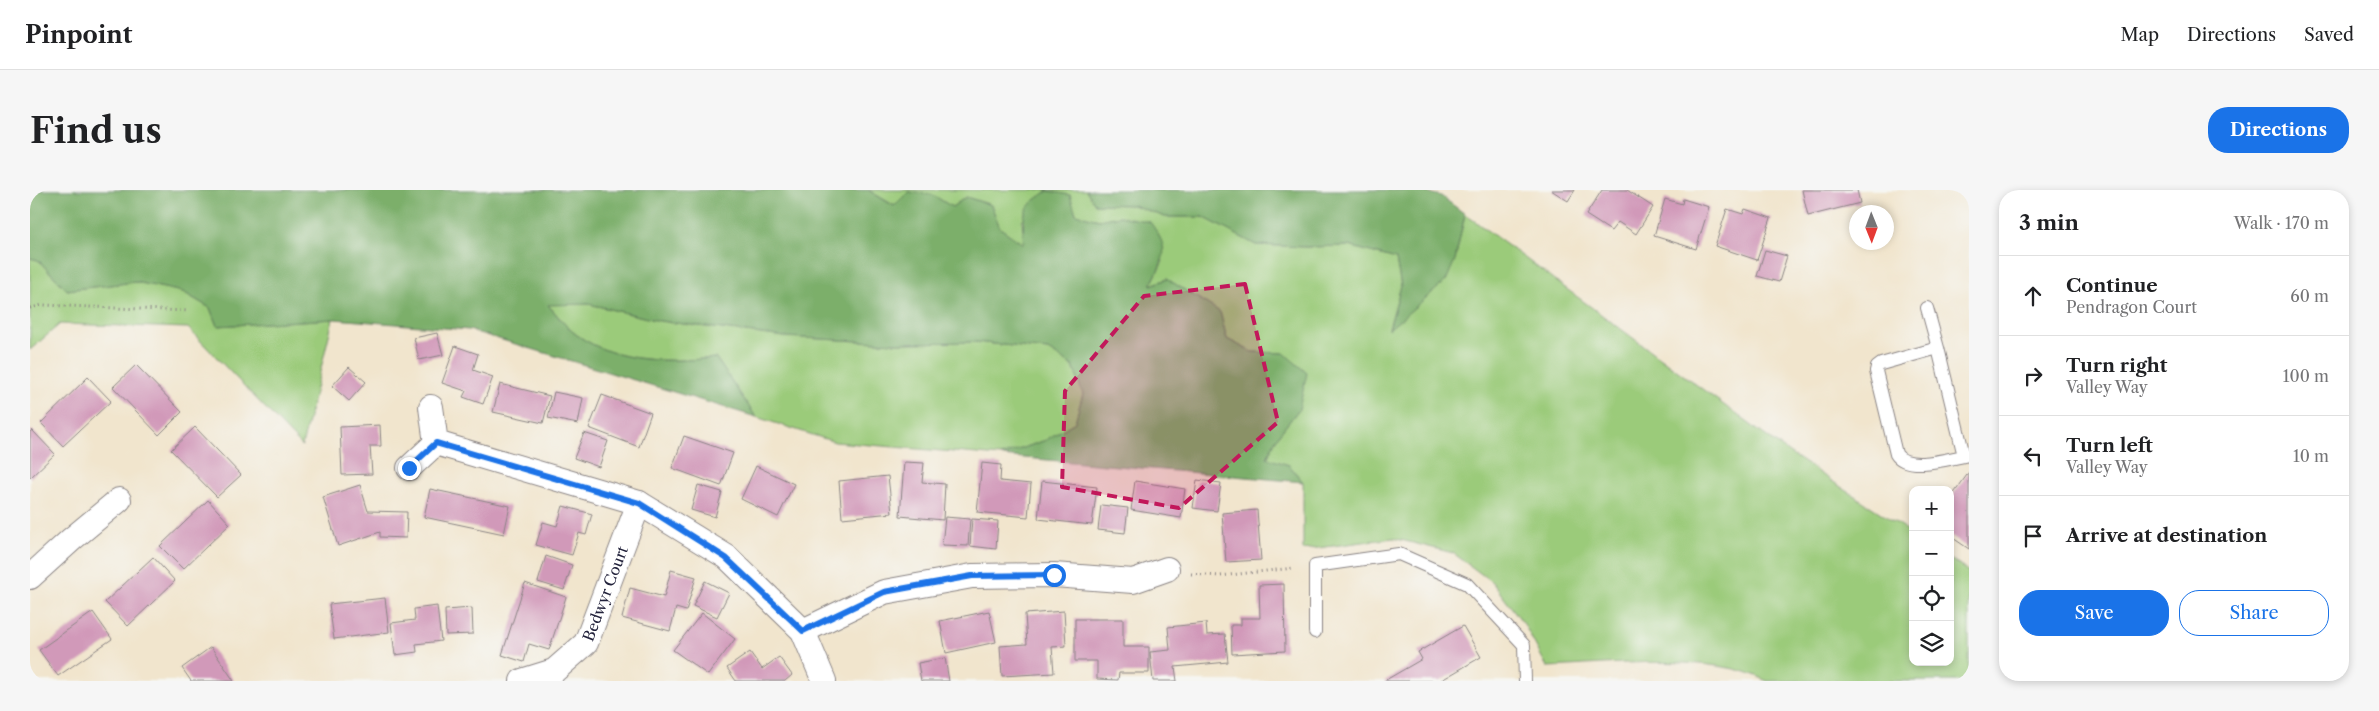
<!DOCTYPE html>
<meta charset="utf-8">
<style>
:root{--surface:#fff;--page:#f6f6f6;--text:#202124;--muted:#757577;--line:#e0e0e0;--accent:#1a73e8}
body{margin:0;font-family:"Libre Caslon Text",serif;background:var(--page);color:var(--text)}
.controls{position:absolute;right:15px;bottom:15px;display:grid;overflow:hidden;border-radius:10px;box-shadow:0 2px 8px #0003}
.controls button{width:45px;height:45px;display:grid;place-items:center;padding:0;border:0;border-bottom:1px solid var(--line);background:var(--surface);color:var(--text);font:25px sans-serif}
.compass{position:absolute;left:1819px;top:15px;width:45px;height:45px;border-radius:50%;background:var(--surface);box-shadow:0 2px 8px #0003;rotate:179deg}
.stop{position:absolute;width:15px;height:15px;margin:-11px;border:4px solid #1a73e8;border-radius:50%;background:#fff}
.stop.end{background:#1a73e8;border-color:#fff;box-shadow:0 1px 5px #0008}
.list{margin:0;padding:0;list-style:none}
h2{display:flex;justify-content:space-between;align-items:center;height:65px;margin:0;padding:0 20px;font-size:21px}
h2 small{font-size:16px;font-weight:400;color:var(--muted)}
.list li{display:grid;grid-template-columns:32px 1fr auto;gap:15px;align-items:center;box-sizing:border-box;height:80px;padding:0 20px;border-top:1px solid var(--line)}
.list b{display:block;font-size:19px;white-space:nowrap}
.list p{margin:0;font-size:16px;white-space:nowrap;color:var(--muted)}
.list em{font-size:16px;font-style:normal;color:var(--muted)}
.actions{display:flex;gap:10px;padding:15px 20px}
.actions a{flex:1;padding:11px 0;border:1px solid var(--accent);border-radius:20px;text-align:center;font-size:18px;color:var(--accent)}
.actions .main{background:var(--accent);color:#fff}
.icon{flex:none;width:28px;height:28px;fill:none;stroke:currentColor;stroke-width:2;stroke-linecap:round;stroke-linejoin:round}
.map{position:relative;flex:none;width:1939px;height:491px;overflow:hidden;border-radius:20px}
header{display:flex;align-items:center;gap:30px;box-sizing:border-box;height:70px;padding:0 25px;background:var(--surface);border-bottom:1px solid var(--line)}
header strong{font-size:24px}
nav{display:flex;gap:28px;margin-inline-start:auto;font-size:18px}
.intro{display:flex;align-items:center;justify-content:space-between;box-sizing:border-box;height:120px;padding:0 30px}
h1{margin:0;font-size:35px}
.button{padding:12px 22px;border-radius:20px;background:var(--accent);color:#fff;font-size:18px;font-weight:700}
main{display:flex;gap:30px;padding:0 30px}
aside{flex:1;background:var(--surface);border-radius:20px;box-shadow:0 2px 8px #0003}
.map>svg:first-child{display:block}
.green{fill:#9bcb7a;stroke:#5e765a}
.forest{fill:#7caf6a;stroke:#4f6852}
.building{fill:#d199b9}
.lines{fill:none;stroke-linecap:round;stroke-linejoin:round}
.lane-casing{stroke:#8a8484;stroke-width:14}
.street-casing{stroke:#8a8484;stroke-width:26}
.path{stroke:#8a8484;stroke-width:3;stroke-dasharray:1 4;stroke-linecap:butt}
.lane{stroke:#fff;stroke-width:12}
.street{stroke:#fff;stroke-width:24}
.route{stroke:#1a73e8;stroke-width:6}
.marked{fill:#c2185b;fill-opacity:0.2;stroke:#c2185b;stroke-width:4;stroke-dasharray:10 6;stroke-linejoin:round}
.labels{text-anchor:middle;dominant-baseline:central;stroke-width:5;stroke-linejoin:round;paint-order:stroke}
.street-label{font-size:15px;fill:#22223b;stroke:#f6f6f2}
</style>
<header>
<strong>Pinpoint</strong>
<nav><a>Map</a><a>Directions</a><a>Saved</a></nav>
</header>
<div class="intro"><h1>Find us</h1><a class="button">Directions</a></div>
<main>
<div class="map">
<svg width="1939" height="491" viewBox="0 0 1939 491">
<rect width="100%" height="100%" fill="#f6f6f2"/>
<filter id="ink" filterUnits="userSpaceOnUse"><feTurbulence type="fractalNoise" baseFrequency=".02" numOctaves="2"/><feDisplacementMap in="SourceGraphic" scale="10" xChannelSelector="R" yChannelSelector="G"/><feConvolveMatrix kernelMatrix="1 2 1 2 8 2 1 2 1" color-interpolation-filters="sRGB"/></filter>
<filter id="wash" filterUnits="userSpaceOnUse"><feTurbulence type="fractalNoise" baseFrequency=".0096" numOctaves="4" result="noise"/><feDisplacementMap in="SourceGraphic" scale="20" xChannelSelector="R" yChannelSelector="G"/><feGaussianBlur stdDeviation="1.12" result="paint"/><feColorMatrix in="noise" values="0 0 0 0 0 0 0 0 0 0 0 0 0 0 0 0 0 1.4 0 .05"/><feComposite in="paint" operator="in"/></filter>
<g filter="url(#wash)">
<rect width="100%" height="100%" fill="#f1e5cd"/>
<path class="green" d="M 838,0 L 1056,0 L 1065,14 L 1103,15 L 1135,27 L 1173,27 L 1226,55 L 1276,57 L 1319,56 L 1366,69 L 1371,96 L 1359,138 L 1425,70 L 1435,24 L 1759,263 L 1883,344 L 1883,472 L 1920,472 L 1920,369 L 1939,382 L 1939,491 L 1737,491 C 1687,462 1575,475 1517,477 L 1494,434 L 1462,392 L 1423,363 L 1363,348 L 1273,360 L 1273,292 L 1259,275 L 1237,269 L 1247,247 L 1269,219 L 1254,163 L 1222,162 L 1197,149 L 1190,122 L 1137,89 L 1121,95 L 1133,71 L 1090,26 L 1069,30 L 1046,24 L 1040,5 L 992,30 L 994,55 L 970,38 L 961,15 L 936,7 L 922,17 L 903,5 L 865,16 Z
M 0,68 L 8,70 L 37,100 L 106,92 L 153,102 L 180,118 L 187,136 L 303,129 L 272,256 L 158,138 L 30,134 L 0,160 Z
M 517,114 L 559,114 L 630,131 L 755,147 L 866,153 L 946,152 L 1018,160 L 1043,176 L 1053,204 L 1045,232 L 1016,250 L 971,266 L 805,252 L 726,227 L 686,168 C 640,172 587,174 547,145 C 536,137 527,124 517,114 Z"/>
<path class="forest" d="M 0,0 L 838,0 L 864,16 L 878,2 L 903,5 L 922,17 L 936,7 L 961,15 L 970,38 L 993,54 C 995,23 988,20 1018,1 L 1040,5 L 1046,24 L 1069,30 L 1090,26 L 1120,32 C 1141,61 1135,65 1121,95 L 1137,89 L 1190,122 L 1197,149 L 1222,162 L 1254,163 L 1277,183 L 1269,219 L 1247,247 L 1237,268 L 1259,275 L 1273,292 L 971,266 L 1016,250 L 1045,232 L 1053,204 L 1043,176 L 1018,160 L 946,152 L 866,153 L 755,147 L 630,131 L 559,114 L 518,115 C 526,124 537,138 547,145 C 588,174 639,172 686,168 L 726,227 L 439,140 L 304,129 L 187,136 L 180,118 L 153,102 L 106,92 L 37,100 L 8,70 L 0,68 Z
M 1056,0 L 1387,0 L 1411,6 L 1435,24 L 1425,70 L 1416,91 L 1359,139 L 1371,96 L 1366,69 L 1319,56 L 1276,57 L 1226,55 L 1173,27 L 1135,27 L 1103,15 L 1065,14 Z"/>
<g id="blocks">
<path class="building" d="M 1521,0 L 1545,0 L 1538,11 Z
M 1572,0 L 1597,0 L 1623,17 L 1606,44 L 1588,32 L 1581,41 L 1556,25 Z
M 1772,0 L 1827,0 L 1830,13 L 1778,26 Z
M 1635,9 L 1652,14 L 1653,9 L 1679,17 L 1666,59 L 1624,46 Z
M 1697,19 L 1713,24 L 1715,19 L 1741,28 L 1727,70 L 1685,56 Z
M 1735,60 L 1757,66 L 1749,92 L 1727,86 Z
M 407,143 L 413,165 L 389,170 L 384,148 Z
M 425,156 L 448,164 L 443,180 L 463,187 L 453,214 L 433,207 L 436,201 L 412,193 Z
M 106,175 L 152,222 L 129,245 L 83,197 Z
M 319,177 L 336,192 L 319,211 L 302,196 Z
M 58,187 L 81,211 L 33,256 L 11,233 Z
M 470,194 L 520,206 L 513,233 L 463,222 Z
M 524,202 L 553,208 L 548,234 L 518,228 Z
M 572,205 L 621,223 L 609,257 L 559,238 Z
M 350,235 L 351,256 L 340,256 L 342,284 L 312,285 L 310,237 Z
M 165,237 L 211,285 L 187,307 L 141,260 Z
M 2,240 L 25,264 L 0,288 L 0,242 Z
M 554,243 L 578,251 L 569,277 L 544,268 Z
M 654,246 L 703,263 L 691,296 L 642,278 Z
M 874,272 L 894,273 L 892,292 L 915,294 L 913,330 L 870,326 Z
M 952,273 L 971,275 L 970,291 L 1001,294 L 998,327 L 947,322 Z
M 726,276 L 764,294 L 748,327 L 711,309 Z
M 1939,282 L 1939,359 L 1920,346 L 1920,309 Z
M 858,286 L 862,323 L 812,328 L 809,291 Z
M 1167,290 L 1191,293 L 1187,321 L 1163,318 Z
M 1012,291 L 1067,297 L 1062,335 L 1008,329 Z
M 1105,291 L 1155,299 L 1151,328 L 1101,320 Z
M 330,295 L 338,321 L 377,322 L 376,348 L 350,347 L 350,342 L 308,356 L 293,307 Z
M 668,295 L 692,302 L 685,327 L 661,320 Z
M 400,299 L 480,316 L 474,344 L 394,327 Z
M 178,310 L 200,334 L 153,379 L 130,356 Z
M 1071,315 L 1098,318 L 1095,343 L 1068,340 Z
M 533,316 L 562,324 L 556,345 L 549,343 L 542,365 L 506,355 L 513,332 L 527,336 Z
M 1227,320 L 1231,370 L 1196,372 L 1192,323 Z
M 915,327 L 940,329 L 938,356 L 912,355 Z
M 942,329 L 968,331 L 966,359 L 940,356 Z
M 516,366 L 542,375 L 534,400 L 508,392 Z
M 123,367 L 145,391 L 98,436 L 75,412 Z
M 641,380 L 666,387 L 656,421 L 646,418 L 640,441 L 592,428 L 600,398 L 634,407 Z
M 675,391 L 699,403 L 687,427 L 663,416 Z
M 495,393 L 536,407 L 519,460 L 499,454 L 494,472 L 472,465 Z
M 1254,394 L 1255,461 L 1202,464 L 1201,435 L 1211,435 L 1211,428 L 1230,428 L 1229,395 Z
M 355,408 L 359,442 L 304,449 L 299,414 Z
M 407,416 L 411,451 L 386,454 L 387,462 L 365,465 L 361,433 L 385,430 L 384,419 Z
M 442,418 L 443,444 L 416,445 L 415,420 Z
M 959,421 L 966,452 L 916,463 L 910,431 Z
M 1034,421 L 1036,456 L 1022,457 L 1024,483 L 972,486 L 970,456 L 997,454 L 995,424 Z
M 63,422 L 82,449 L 28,486 L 9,460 Z
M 672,423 L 705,449 L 678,485 L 643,460 Z
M 1045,429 L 1093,429 L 1093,457 L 1119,457 L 1119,483 L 1089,483 L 1088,490 L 1067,489 L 1067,471 L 1045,471 Z
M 1176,433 L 1177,445 L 1195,444 L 1198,472 L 1145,477 L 1147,491 L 1123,491 L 1120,462 L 1140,460 L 1138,437 Z
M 1433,436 L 1451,467 L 1410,491 L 1354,491 L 1392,469 L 1388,462 Z
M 181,457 L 204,491 L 161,491 L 152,478 Z
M 720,462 L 732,479 L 749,467 L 762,485 L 755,491 L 706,491 L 697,478 Z
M 915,468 L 919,491 L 891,491 L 888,473 Z"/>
</g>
</g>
<g filter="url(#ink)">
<use href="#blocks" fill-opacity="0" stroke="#8a8484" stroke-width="1"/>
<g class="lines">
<defs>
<path id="lane" d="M 1897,118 L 1908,158 L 1851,174 L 1847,177 L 1846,181 L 1866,264 C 1877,282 1921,268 1939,265
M 1908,158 L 1934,266
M 1285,442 L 1285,376 L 1369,364 L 1437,394 L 1494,455 L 1495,491"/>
<g id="street">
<path d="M 401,217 L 406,253"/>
<path d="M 379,278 L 406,253 L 609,313 L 697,367 L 773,441 L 794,491"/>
<path d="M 0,387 L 42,349 L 89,310"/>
<path d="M 773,441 L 854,402 L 942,386 L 1024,385 L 1103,391 L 1137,379"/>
<path id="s1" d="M 492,491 L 524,481 L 556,453 L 609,313"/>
</g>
</defs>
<use href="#lane" class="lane-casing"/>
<use href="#street" class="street-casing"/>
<path class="path" d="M 0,118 L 13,115 L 159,121
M 1161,384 L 1190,386 L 1264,378"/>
<use href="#lane" class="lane"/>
<use href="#street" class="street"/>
</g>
</g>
<g class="lines" filter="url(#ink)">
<path class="route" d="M 379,278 L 406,253 L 609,313 L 696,368 L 773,441 L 854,402 L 942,386 L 1024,385"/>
</g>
<path class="marked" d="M 1215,94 L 1248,232 L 1149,318 L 1032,297 L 1035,201 L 1114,106 Z"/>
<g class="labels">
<g class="street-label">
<text stroke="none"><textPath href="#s1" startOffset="129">Bedwyr Court</textPath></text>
</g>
</g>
</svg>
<div class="controls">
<button>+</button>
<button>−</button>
<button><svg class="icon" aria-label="locate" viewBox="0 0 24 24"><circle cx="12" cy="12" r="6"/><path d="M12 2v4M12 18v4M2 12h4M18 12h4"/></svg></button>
<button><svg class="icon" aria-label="layers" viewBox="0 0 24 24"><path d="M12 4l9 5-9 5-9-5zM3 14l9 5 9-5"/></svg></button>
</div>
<svg class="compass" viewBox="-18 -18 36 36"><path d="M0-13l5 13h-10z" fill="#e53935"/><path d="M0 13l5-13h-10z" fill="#757577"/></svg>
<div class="stop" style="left:1024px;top:385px"></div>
<div class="stop end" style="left:379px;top:278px"></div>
</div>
<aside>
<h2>3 min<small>Walk · 170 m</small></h2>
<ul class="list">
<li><svg class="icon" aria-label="ahead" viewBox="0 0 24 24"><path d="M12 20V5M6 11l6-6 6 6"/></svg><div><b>Continue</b><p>Pendragon Court</p></div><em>60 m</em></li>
<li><svg class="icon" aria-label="right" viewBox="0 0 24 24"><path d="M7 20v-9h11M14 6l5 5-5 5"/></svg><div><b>Turn right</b><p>Valley Way</p></div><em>100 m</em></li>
<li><svg class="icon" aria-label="left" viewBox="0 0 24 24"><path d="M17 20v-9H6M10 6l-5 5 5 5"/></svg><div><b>Turn left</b><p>Valley Way</p></div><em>10 m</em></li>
<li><svg class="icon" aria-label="arrive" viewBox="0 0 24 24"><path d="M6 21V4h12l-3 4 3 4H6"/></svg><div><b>Arrive at destination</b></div></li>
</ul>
<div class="actions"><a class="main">Save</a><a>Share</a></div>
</aside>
</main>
